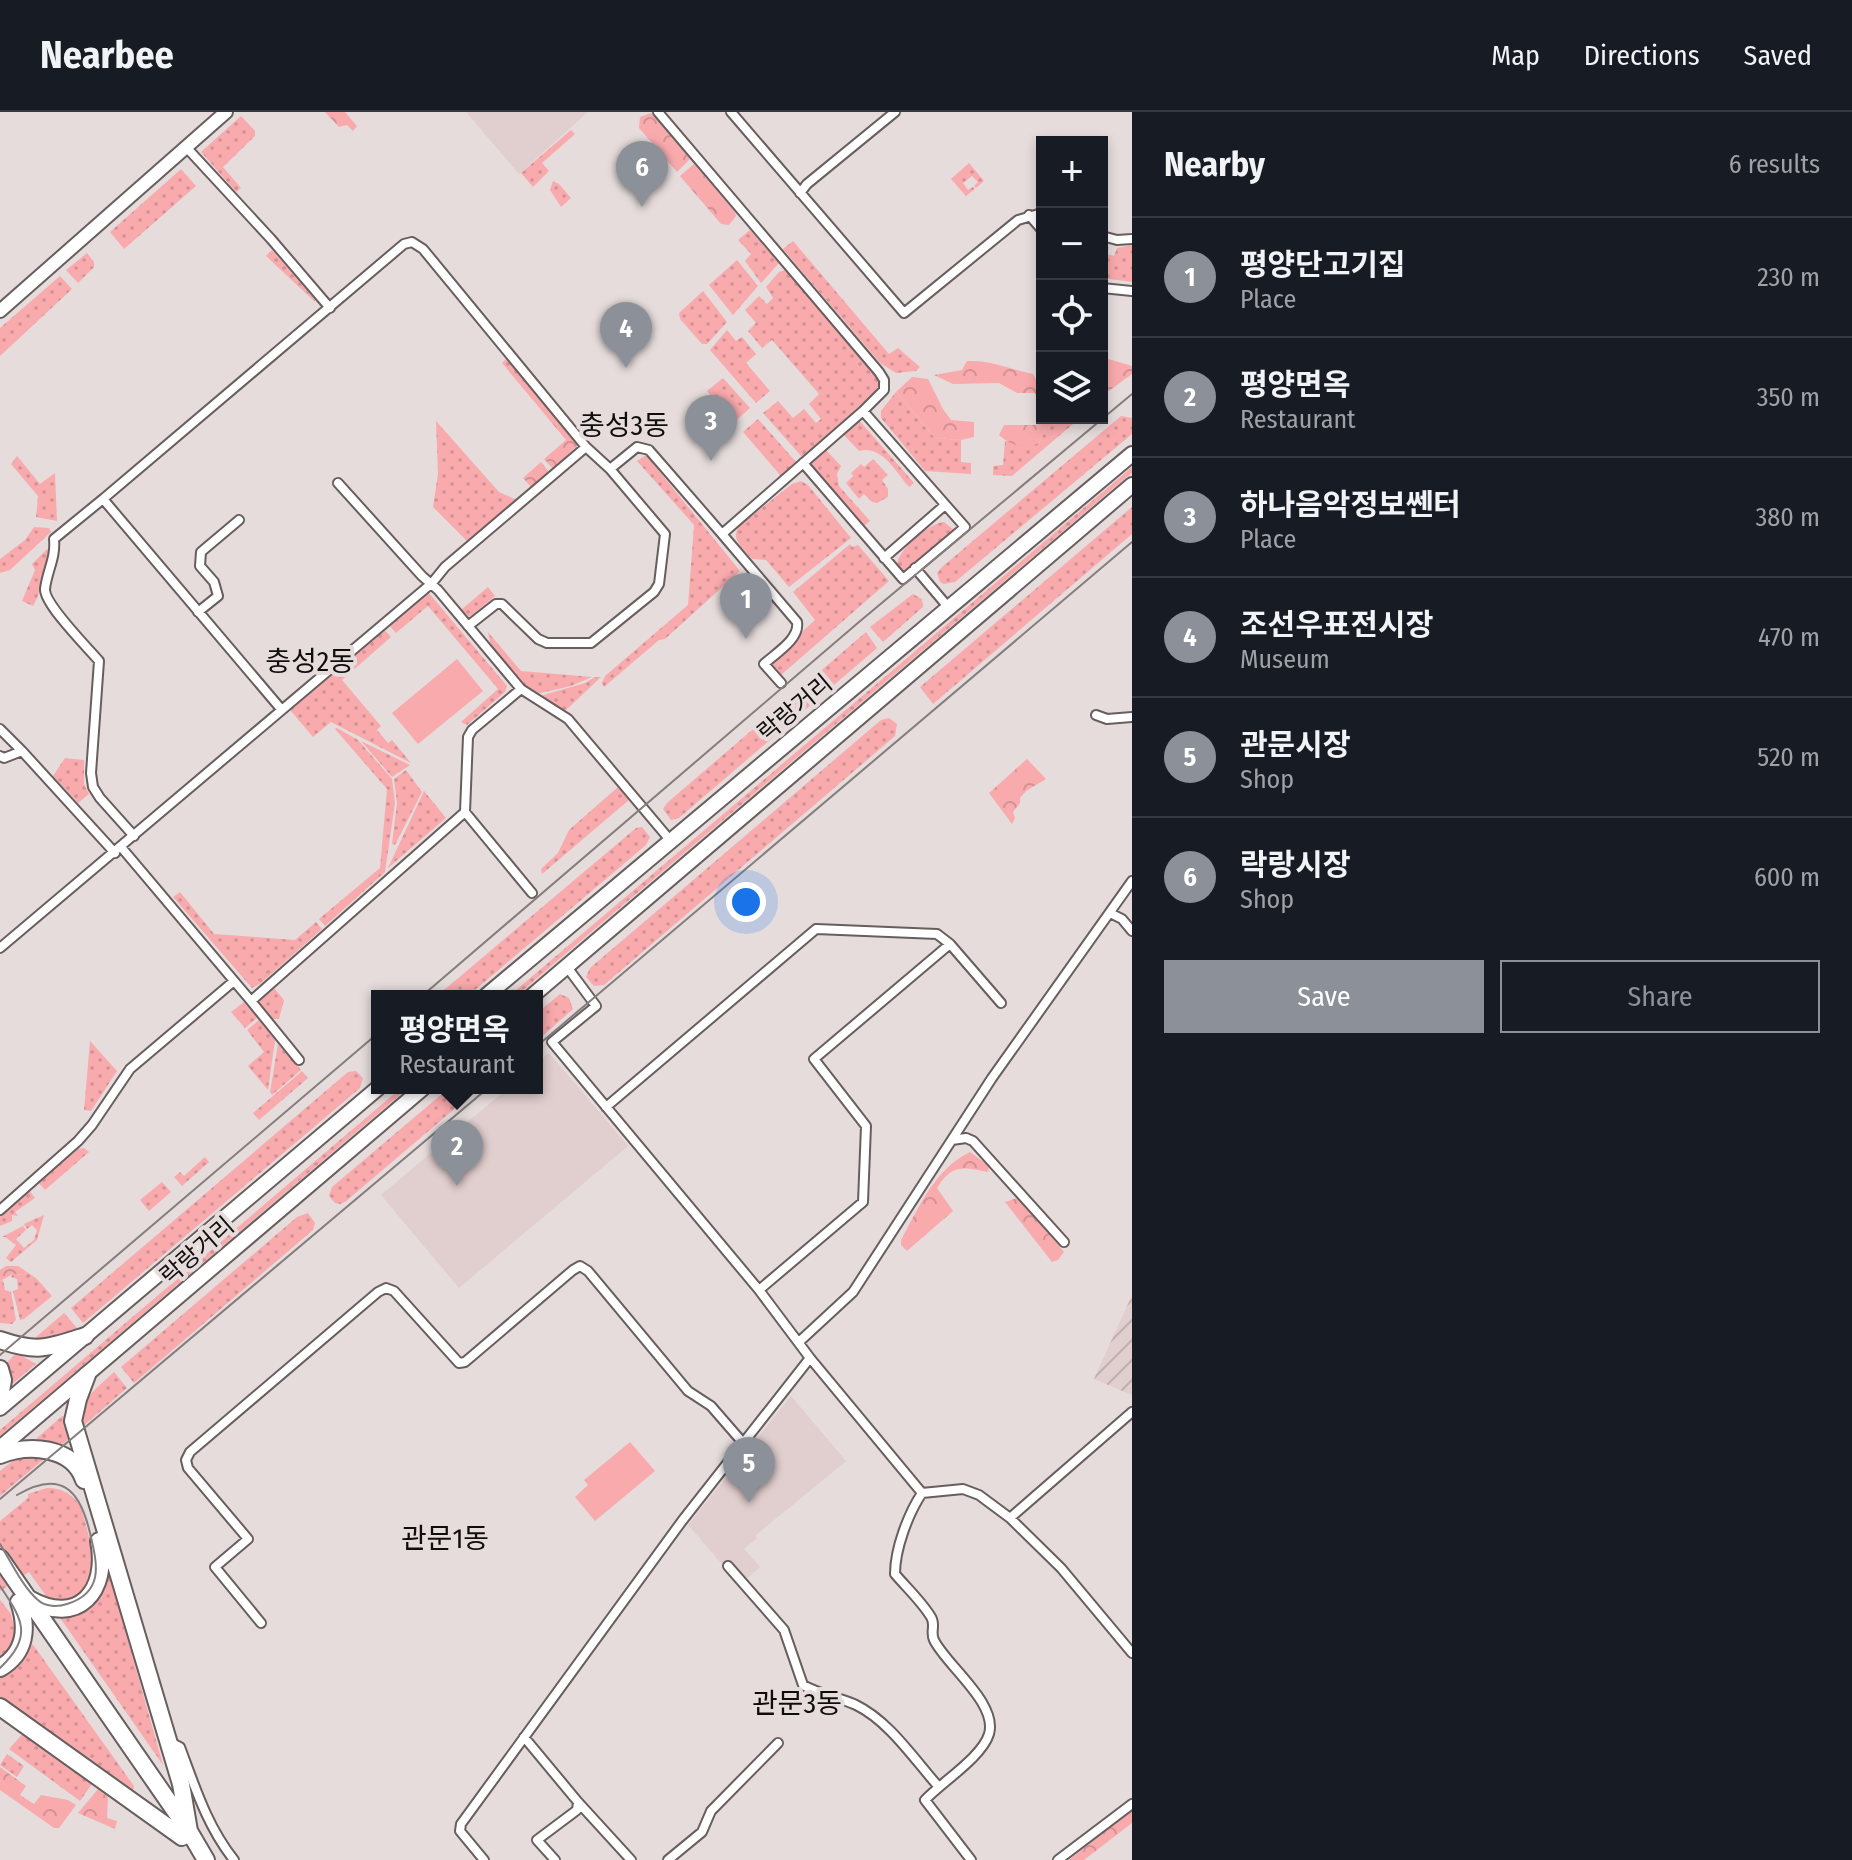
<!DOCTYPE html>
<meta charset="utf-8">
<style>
:root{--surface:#171b24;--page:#20242c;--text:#f1f3f6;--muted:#9ea1a6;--line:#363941;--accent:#8c9099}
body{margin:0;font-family:"Fira Sans Condensed","Noto Sans KR",sans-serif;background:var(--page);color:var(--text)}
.controls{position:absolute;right:24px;top:24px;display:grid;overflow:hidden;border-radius:0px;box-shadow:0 4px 12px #0003}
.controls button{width:72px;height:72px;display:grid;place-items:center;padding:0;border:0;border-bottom:2px solid var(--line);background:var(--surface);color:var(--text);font:40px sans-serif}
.you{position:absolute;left:746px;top:790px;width:28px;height:28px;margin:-20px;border:6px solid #fff;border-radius:50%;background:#1a73e8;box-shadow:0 0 0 12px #1a73e833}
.badge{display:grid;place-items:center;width:52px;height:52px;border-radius:50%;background:var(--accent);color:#fff;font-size:26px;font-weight:700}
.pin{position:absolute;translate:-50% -66px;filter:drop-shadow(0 2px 4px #0008)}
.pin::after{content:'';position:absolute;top:42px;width:28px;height:24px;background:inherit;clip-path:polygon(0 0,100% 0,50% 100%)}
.popup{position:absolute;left:371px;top:878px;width:172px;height:104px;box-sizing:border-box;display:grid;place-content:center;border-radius:0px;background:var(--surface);filter:drop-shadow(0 2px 6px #0005);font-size:26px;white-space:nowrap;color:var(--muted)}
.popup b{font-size:30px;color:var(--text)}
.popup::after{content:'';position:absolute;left:50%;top:100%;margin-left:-16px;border:16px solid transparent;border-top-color:var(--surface)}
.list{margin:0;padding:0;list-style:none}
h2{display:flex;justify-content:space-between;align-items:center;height:104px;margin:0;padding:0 32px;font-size:34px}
h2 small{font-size:26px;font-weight:400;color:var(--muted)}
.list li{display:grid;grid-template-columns:52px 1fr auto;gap:24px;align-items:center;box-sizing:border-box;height:120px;padding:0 32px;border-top:2px solid var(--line)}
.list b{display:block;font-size:30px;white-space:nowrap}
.list p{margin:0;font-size:26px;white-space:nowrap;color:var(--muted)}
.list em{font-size:26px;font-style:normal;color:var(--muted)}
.actions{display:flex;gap:16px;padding:24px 32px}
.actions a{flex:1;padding:18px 0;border:2px solid var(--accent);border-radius:0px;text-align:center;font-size:28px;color:var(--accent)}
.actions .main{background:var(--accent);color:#fff}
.icon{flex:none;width:44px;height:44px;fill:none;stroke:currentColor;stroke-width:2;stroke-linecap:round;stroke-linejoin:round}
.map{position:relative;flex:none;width:1132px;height:1748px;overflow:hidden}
header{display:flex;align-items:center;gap:48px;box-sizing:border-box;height:112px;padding:0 40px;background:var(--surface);border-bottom:2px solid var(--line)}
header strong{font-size:38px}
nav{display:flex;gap:44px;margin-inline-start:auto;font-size:28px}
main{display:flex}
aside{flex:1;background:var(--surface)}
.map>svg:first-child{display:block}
.built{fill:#e1cece}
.industrial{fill:url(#industrial-furrows)}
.grass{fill:url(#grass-dots)}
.forest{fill:url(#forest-crowns)}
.park{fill:#f9aaad}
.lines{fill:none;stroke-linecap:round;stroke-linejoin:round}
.street-casing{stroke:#675e5e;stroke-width:12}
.secondary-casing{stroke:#675e5e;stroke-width:16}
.primary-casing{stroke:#675e5e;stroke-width:18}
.highway-casing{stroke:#675e5e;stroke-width:20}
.street{stroke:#fff;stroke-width:8}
.secondary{stroke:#fff;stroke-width:12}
.primary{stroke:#fff;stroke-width:14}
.highway{stroke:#fff;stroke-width:16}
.tram{stroke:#847d7d;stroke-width:2}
.labels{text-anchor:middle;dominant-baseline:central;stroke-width:8;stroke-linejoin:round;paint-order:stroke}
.street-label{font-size:24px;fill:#100d0d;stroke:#e6dcdc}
.quarter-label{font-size:28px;fill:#100d0d;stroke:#e6dcdc}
</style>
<header>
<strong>Nearbee</strong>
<nav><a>Map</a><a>Directions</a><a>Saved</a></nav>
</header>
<main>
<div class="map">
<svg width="1132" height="1748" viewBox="0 0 1132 1748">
<defs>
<pattern id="industrial-furrows" width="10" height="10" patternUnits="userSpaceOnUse" patternTransform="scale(2)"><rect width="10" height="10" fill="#e1cece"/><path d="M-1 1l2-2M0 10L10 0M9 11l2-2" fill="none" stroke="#c0b0b0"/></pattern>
<pattern id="grass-dots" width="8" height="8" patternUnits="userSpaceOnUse" patternTransform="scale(2)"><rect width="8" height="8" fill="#f9aaad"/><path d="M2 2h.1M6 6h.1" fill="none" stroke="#d49194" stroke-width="1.8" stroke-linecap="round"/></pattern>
<pattern id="forest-crowns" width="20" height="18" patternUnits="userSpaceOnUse" patternTransform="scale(2)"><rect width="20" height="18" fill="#f9aaad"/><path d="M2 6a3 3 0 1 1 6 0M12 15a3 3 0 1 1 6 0" fill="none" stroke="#d49194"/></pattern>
</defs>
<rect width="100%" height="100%" fill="#e6dcdc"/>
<path class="built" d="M 466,0 L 588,0 L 519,62 Z
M 549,941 L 628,1034 L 459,1176 L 381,1083 L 508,976 L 537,976 L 537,951 Z
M 791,1284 L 846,1349 L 756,1423 L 757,1426 L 744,1437 L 760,1455 L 746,1467 L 728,1448 L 722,1452 L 688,1413 Z"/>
<path class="industrial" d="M 1132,1183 L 1132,1283 L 1094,1267 Z"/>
<path class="grass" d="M 241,4 L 255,19 L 255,24 L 223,55 L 241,76 L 236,80 L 201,40 Z
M 571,18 L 575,22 L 542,51 L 549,59 L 533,75 L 521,61 Z
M 969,51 L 984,69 L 976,76 L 974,74 L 978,70 L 972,64 L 963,71 L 968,78 L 973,75 L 975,77 L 966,84 L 951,67 Z
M 181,57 L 196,74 L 124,137 L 110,120 Z
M 553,69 L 559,72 L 571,86 L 561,95 L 550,78 Z
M 750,118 L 779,151 L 761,171 L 745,149 L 751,142 L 738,128 Z
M 793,129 L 889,242 L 898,236 L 920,255 L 916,259 L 896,261 L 880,251 L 783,137 Z
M 1102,133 L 1109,135 L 1107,142 L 1114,144 L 1117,136 L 1132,133 L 1132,170 L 1102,166 Z
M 272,138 L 315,188 L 315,190 L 266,144 Z
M 87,141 L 94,150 L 94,155 L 78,171 L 66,158 Z
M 737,148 L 758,174 L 733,203 L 709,173 Z
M 785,158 L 878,268 L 879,273 L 874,281 L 802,345 L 763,301 L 778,289 L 793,306 L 804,297 L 816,311 L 821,307 L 809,292 L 819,282 L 772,228 L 762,236 L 748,219 L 756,211 L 745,198 L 759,184 L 767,192 L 773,186 L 766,175 L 779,160 Z
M 60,164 L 72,177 L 0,244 L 0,216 Z
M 703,179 L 727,210 L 707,232 L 702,232 L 680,207 L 679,201 Z
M 727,218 L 736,229 L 742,225 L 756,242 L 746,251 L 770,279 L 756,291 L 710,238 Z
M 507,246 L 552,301 L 547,305 L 502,251 Z
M 723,266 L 750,296 L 734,310 L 707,279 Z
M 896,280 L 935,326 L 961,328 L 961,350 L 971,351 L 971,362 L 925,359 L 881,306 L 881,299 Z
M 1121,304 L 1132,306 L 1132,322 L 955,470 L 944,472 L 940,470 L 937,461 L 942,455 Z
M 1065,306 L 1080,306 L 1012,364 L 993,363 L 993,354 L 1003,353 L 1005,329 L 1039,331 L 1046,317 Z
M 758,307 L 797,351 L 781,364 L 743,320 Z
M 858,307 L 914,371 L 909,375 C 895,359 882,333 859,339 L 842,321 Z
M 436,309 L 499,380 L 517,388 L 468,430 L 433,395 L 438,362 Z
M 826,338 L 841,354 L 837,362 L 839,374 L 870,409 L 864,414 L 810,353 Z
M 646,343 L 740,459 L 665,527 L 659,528 L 604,575 L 602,571 L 605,564 L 688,493 L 694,413 L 637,349 Z
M 17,344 L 40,372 L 55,361 L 57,409 L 36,405 L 38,384 L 11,352 Z
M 873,347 L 888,363 L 882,368 L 888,377 L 888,385 L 877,391 L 872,390 L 864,382 L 859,387 L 846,371 L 853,364 L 851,361 L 861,352 L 864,355 Z
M 1132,355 L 1132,361 L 1128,364 L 516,884 L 509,884 Z
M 801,369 L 808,373 L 851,426 L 789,475 L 766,448 L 752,447 C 743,436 730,428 739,414 L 792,372 Z
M 1132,395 L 1132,422 L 933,592 L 920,575 Z
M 944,410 L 954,418 L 902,461 L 897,453 C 898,437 929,411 944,410 Z
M 34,415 L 49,416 L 51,420 L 10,458 L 0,461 L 0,447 L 25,428 Z
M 850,432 L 852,435 L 858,433 L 889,469 L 781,563 L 769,550 L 815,508 L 793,480 Z
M 47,437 L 50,440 L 38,484 L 33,494 L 22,489 L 35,458 L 32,452 Z
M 488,475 L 495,484 L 471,504 L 466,505 L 461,498 Z
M 428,480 L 507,574 L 505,580 L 467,613 L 461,610 L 498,577 L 428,494 L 396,521 L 388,512 Z
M 913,482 L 922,487 L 923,495 L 883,530 L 870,515 Z
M 383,516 L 391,525 L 342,568 L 381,614 L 377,618 L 388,631 L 392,628 L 411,651 L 331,610 L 313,625 L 290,598 Z
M 488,520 L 521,559 L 592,565 L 571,574 L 536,582 C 516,569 490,544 488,520 Z
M 866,520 L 877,536 L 679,706 L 671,708 L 663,697 L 667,691 Z
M 595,565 L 601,565 L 564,600 L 540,584 L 585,571 Z
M 889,606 L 897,612 L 895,624 L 604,873 L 594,874 L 586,865 L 590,856 L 881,608 Z
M 337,616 L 358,628 L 392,667 L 395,691 L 385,760 L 325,814 L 319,807 L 380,756 L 387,677 L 335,617 Z
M 361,629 L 410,653 L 392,665 Z
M 65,646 L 84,648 L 84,672 L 89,682 L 78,691 L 53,664 Z
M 406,658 L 422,680 L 395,733 L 392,732 L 397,691 L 394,667 Z
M 618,675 L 629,688 L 542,762 L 541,757 L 558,741 L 569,718 Z
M 424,679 L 446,706 L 388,756 Z
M 642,715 L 650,725 L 646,733 L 468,884 L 437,884 L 636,716 Z
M 180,780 L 214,822 L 295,828 L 316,810 L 322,817 L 260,872 L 252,876 L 173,785 Z
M 273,875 L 284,888 L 279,907 L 273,907 L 260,892 L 260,886 Z
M 560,882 L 569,886 L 573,897 L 537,929 L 537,901 Z
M 244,890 L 257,906 L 245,916 L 231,900 Z
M 259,908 L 275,928 L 268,978 L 248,954 L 264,940 L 247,918 Z
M 90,929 L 117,959 L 91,999 L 84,998 Z
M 278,932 L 301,958 L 272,983 L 270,980 Z
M 302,959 L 308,966 L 259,1008 L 253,1001 Z
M 356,959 L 363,966 L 360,976 L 83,1211 L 71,1196 L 348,960 Z
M 401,976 L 408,976 L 0,1324 L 0,1318 Z
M 449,976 L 479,976 L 345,1090 L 340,1092 L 335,1091 L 329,1084 L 332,1075 Z
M 84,1036 L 89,1040 L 45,1078 L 39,1071 L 78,1037 Z
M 205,1045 L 209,1050 L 182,1074 L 174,1065 L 180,1060 L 184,1064 Z
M 162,1070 L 171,1080 L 149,1099 L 140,1088 Z
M 29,1078 L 35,1086 L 15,1100 L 18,1104 L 12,1103 L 12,1109 L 0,1114 L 0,1102 Z
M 308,1101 L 315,1111 L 313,1118 L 134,1271 L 121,1255 L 297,1105 Z
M 44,1103 L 37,1128 L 11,1150 L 6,1146 L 16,1133 L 5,1125 L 2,1125 L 23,1114 L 26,1118 L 16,1127 L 24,1136 L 34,1128 L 37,1118 L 32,1113 L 27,1117 L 24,1112 Z
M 27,1160 L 37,1167 L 52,1184 L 24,1207 L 20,1208 L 13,1179 L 18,1177 L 17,1167 L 11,1165 L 13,1162 L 24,1163 Z
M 3,1168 L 5,1178 L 11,1180 L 16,1208 L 12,1212 L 0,1211 L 0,1169 Z
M 64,1201 L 77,1216 L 64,1228 L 28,1232 Z
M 17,1241 L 36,1252 L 10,1274 L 4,1253 Z
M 114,1260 L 127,1276 L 81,1316 C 76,1290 97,1276 114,1260 Z
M 62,1304 L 67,1305 L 70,1326 L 60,1334 L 36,1330 L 37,1326 Z
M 27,1343 L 44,1347 L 0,1384 L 0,1359 L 14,1348 Z
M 47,1376 C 63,1376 72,1382 81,1395 C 91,1433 113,1493 49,1488 L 29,1460 L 0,1479 L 0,1409 L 28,1386 L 28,1382 Z
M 108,1465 L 110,1465 L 163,1653 L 58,1503 C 89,1498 95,1494 108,1465 Z
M 0,1488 L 11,1502 L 14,1514 L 18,1516 L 15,1533 L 0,1550 Z
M 27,1527 L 34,1534 L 134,1674 L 133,1679 L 0,1587 L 0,1562 Z
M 24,1620 L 94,1669 L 80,1689 L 9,1637 Z
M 7,1642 L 24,1654 L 17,1665 L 0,1653 Z"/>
<path class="forest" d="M 325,0 L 345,0 L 357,14 L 353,19 L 347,13 L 339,15 Z
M 651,1 L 690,47 L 677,60 L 639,16 L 640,5 Z
M 694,52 L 735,100 L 736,104 L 729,113 L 721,112 L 680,64 Z
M 1105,246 L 1132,254 L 1132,262 L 1102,284 L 1102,247 Z
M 967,249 C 992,248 1009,257 1033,262 L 1038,271 L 1042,271 L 1042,287 L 1034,281 L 1017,281 L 999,271 L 953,272 L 934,263 L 962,258 Z
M 912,265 L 928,267 L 943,297 L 951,308 L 974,310 L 974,325 L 961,328 L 935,326 L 896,280 Z
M 552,301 L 578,333 L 553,357 L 544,347 L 566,328 L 547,305 Z
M 1042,305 L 1065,306 L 1046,317 L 1039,331 C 1023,337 1011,334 999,323 L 1004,313 L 1036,313 Z
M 541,350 L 549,360 L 531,375 L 523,366 Z
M 1027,647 L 1046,667 L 1026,679 L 1020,686 L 1020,691 L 1013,700 L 1015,706 L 1012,712 L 989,681 Z
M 970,1040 L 989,1054 L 988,1060 C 962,1055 952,1052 937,1076 L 953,1099 L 907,1139 L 901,1133 L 901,1128 C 919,1095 935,1057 970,1040 Z
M 1017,1086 L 1028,1095 L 1064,1140 L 1058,1148 L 1052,1150 L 1005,1090 Z
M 6,1154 L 18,1154 L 27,1160 L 24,1163 L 13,1162 L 0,1169 L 0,1158 Z
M 0,1655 L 26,1674 L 20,1683 L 34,1692 L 41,1683 L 68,1688 L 76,1693 L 59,1716 L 54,1716 L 0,1678 Z
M 98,1677 L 108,1685 L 107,1706 L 117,1709 L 115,1717 L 78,1701 Z
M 1132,1698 L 1132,1711 L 1084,1748 L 1069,1748 Z"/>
<path class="park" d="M 457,547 L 483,579 L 418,632 L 392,601 Z
M 630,1330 L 655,1359 L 595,1409 L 575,1385 L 588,1373 L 584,1368 Z"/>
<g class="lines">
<defs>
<path id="street" d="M 658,0 L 879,260 L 884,268 L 884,278 L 863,299 L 965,415 L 903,467 L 803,351
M 731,0 L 904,201 L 1018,108 L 1042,101
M 186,35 L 271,127 L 330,196
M 800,81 L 807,72 L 895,0
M 1029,103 L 1042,118
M 1102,124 L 1117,128 L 1132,127
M 1102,176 L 1132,179
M 338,371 L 422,464 L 438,478 L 521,577 L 568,607 L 670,728
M 103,387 L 54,427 C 56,446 47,459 45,477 C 44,492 88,536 99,549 L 91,661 L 93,675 L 100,686 L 134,724
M 884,446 L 945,393
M 915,456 L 949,496
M 198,500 L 218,484 L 214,470 L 200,454 L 201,440 L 239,408
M 468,514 L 496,492 L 502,492 L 538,527 L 547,531 L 591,531 L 654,480 L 659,472 L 665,422 L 610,357
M 781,571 L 764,552 C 776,541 800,527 797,510 L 722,422 L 863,299
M 281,597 L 103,387 L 404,132 L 412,130 L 423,137 L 586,335
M 1096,603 L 1107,607 L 1132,605
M 0,617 L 22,639
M 0,644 L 4,646 L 22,639 L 115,741
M 465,700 L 532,781
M 121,735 L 251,889 L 465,700 L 468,625 L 472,618 L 521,577
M 1110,801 L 1122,807 L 1132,819
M 0,836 L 432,471 L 445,455 L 586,335 L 610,357 L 637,335 L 649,338 L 722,422
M 567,855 L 596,894 L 552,930 L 759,1178 L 810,1246 L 922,1381 L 963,1377 L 979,1383 L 1010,1406 L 1061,1456 L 1132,1541
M 251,889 L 299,948
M 606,995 L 816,817 L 937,822 L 950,832 L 1001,891
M 952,1028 L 966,1026 L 973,1029 L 1064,1130
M 0,1098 L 78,1029 L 92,1013 L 130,957 L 234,869
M 759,1178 L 863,1090 L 866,1014 L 814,947 L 950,832
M 800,1229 L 853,1180 L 992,966 L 1132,769
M 922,1381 C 908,1402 895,1437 895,1462 C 907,1476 922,1490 931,1505 C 936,1513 930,1520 934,1528 C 946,1553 998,1591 989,1622 C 982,1645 942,1670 925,1688 L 971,1748
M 1010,1406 L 1132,1300
M 728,1454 L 784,1518 L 803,1573 C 820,1583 839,1585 856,1593 C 889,1609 914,1647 938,1674
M 261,1511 L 215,1455 L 248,1427 L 188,1356 L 186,1348 L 190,1340 L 378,1180 L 386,1176 L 394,1179 L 459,1251 L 465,1250 L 573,1158 L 580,1154 L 588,1159 L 688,1279 L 711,1294 L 744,1332
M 524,1625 L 578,1690 L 631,1748
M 168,1629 L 180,1635 C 195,1675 207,1714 234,1748
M 484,1748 L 460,1719 L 461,1712 L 682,1409 L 810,1246
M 555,1748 L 537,1728 L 577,1698 L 578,1690
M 668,1748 L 702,1720 L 711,1699 L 778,1631
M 1058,1748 L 1132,1692"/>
<path id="secondary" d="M 0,199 L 226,0"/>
<path id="primary" d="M 486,884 L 1132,342
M 532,884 L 1132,373
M 0,1296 L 378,976
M 0,1336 L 423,976"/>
<path id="highway" d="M 0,1228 C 38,1241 48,1236 85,1224
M 0,1257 L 3,1268 L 0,1286
M 87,1263 L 78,1287 L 73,1309 L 181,1672 L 189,1719
M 0,1343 C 28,1332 73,1334 84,1368
M 0,1446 L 189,1719 L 206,1748
M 29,1487 C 78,1515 109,1479 99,1429
M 0,1556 C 26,1541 28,1516 19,1490
M 0,1595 L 182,1725"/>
</defs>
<use href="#street" class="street-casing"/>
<use href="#secondary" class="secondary-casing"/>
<use href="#primary" class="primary-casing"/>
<use href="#highway" class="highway-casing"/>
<use href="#street" class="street"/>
<use href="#secondary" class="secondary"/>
<use href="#primary" class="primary"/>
<use href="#highway" class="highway"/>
<path class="tram" d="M 422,884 L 859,510 L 1132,282
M 537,934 L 1132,430
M 0,1243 L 377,922
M 0,1387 L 488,976
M 0,1432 C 10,1448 24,1477 38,1488 C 45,1495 58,1495 67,1492 C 105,1480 97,1451 90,1421 C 80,1378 61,1357 17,1383
M 0,1474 C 23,1508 33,1524 0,1556"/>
</g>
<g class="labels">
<g class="street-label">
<text transform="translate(795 596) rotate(-40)">락랑거리</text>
<text transform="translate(197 1139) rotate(-41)">락랑거리</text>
</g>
<g class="quarter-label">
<text x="624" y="313">충성3동</text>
<text x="310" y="549">충성2동</text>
<text x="445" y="1426">관문1동</text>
<text x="797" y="1591">관문3동</text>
</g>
</g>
</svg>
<div class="controls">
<button>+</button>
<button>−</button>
<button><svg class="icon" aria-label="locate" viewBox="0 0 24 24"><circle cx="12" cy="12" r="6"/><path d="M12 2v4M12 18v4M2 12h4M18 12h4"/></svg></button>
<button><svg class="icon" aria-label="layers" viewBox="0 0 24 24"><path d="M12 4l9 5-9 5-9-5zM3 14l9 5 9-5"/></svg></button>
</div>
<div class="you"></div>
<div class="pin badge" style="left:746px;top:527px">1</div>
<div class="pin badge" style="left:457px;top:1074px">2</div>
<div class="popup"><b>평양면옥</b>Restaurant</div>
<div class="pin badge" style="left:711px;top:349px">3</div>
<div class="pin badge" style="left:626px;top:256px">4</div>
<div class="pin badge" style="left:749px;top:1391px">5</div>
<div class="pin badge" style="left:642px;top:95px">6</div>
</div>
<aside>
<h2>Nearby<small>6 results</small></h2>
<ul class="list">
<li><span class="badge">1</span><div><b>평양단고기집</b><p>Place</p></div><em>230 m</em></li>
<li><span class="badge">2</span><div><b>평양면옥</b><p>Restaurant</p></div><em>350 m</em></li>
<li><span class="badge">3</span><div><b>하나음악정보쎈터</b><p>Place</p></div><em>380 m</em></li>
<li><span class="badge">4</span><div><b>조선우표전시장</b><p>Museum</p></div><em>470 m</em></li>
<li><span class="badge">5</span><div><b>관문시장</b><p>Shop</p></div><em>520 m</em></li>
<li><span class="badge">6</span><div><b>락랑시장</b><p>Shop</p></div><em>600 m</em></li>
</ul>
<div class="actions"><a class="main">Save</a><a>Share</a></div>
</aside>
</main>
